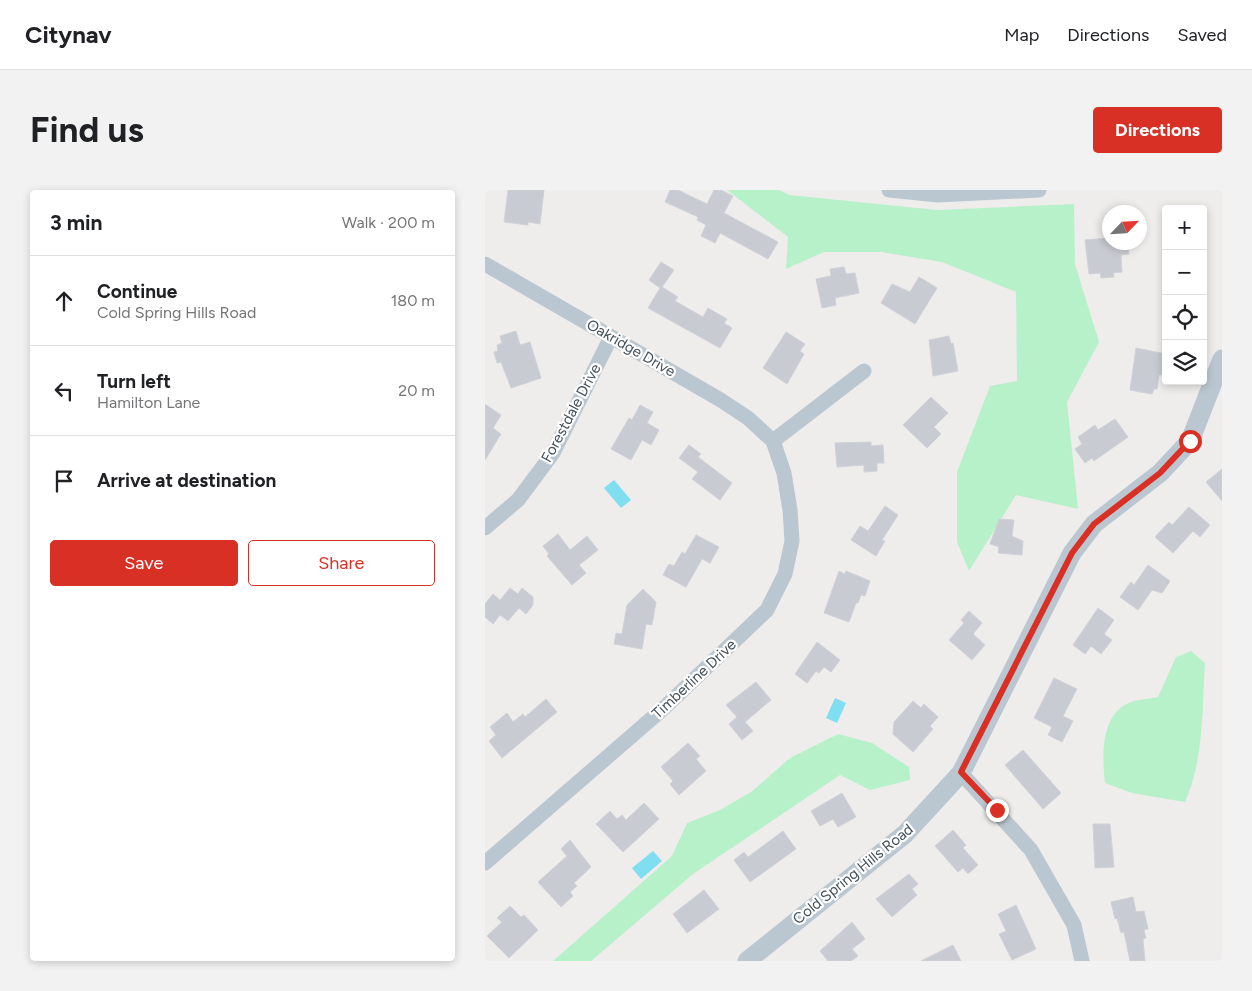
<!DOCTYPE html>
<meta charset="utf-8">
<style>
:root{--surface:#fff;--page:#f2f2f2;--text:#202124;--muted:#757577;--line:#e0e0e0;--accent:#d93025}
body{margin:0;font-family:Figtree,sans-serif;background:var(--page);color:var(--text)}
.controls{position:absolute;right:15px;top:15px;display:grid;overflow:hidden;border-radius:5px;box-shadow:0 2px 8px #0003}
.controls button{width:45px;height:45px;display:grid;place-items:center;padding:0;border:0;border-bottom:1px solid var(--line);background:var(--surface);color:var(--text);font:25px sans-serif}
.compass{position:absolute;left:617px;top:15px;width:45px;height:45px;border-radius:50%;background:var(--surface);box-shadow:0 2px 8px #0003;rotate:65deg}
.stop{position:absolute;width:15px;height:15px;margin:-11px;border:4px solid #d93025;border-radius:50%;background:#fff}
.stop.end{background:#d93025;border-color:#fff;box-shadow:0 1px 5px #0008}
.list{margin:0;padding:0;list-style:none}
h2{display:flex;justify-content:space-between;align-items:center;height:65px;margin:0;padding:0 20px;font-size:21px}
h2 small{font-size:16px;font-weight:400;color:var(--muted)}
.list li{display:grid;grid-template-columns:32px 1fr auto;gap:15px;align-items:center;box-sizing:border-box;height:90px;padding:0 20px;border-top:1px solid var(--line)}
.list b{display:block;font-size:19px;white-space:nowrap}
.list p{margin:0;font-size:16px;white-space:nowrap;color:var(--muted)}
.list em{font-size:16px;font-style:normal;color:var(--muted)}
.actions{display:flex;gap:10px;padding:15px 20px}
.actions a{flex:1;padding:11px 0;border:1px solid var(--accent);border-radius:5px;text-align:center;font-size:18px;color:var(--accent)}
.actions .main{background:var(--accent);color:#fff}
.icon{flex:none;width:28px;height:28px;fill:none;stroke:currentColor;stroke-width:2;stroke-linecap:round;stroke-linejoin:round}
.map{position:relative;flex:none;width:737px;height:771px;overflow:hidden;border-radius:5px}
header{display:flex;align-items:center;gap:30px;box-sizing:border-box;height:70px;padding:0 25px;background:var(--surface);border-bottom:1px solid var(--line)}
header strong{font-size:24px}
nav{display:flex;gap:28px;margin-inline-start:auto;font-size:18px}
.intro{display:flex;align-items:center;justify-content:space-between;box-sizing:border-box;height:120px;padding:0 30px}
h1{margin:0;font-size:35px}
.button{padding:12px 22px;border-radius:5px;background:var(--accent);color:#fff;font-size:18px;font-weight:700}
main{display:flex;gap:30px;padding:0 30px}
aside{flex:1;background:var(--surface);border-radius:5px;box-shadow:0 2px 8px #0003}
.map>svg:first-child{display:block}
.green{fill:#b6f1ca}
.water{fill:#80def1}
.building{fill:#c8cbd1;stroke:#cfd2d8}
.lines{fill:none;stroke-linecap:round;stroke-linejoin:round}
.minor{stroke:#bbc7d0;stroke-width:15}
.tertiary{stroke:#bbc7d0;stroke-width:19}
.route{stroke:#d93025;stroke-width:6}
.labels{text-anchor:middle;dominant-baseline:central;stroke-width:4.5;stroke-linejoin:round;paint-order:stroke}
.street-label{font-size:15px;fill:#43505a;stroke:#fff}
</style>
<header>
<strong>Citynav</strong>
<nav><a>Map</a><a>Directions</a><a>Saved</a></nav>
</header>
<div class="intro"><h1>Find us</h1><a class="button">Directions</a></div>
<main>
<aside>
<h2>3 min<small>Walk · 200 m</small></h2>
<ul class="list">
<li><svg class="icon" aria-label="ahead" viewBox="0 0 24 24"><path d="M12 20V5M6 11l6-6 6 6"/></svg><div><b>Continue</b><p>Cold Spring Hills Road</p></div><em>180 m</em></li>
<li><svg class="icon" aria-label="left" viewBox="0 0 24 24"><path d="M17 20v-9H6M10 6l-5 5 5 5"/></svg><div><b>Turn left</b><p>Hamilton Lane</p></div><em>20 m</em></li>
<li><svg class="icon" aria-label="arrive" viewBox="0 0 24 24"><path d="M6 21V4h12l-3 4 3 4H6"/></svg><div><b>Arrive at destination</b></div></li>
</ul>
<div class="actions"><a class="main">Save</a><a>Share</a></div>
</aside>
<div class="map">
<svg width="737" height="771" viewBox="0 0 737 771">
<rect width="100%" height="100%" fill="#efecec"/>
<path class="green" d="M 242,0 L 294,0 L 304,5 L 452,20 L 589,14 L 590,74 L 614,152 L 582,212 L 593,319 L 531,305 L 484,381 L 472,352 L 472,282 L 505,196 L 532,191 L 531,102 L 457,72 L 396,62 L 339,62 L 301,79 L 303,47 Z
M 706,461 L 720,473 C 717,519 719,570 700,612 L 647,603 L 620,593 C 617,567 615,523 646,512 C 654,509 665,509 673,507 L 691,467 Z
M 353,544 L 387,553 L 424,577 L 425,590 L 385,600 L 355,585 L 208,684 L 106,771 L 68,771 L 187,666 L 202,633 L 235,620 L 266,602 L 305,568 Z"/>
<path class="water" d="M 129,290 L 146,310 L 136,318 L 119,298 Z
M 350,508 L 361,513 L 352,533 L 341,528 Z
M 168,661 L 177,671 L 156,689 L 147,678 Z"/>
<path class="building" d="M 23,0 L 59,0 L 55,34 L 43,32 L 43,35 L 19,32 Z
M 185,0 L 193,0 L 222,14 L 229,0 L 236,0 L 248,6 L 239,23 L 293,52 L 283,69 L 235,43 L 230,53 L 216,46 L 221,35 L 212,30 L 213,27 L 180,12 Z
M 624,48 L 624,52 L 643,52 L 644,64 L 636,65 L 637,82 L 628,83 L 629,87 L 616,88 L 615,83 L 604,84 L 600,50 Z
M 176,72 L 189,80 L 177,97 L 193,107 L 190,111 L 218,127 L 223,118 L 242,129 L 239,133 L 247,138 L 235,158 L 163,118 L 175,98 L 164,90 Z
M 359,77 L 361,84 L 370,83 L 374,103 L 350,108 L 351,115 L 337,118 L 331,89 L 346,86 L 345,79 Z
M 434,87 L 452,98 L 430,134 L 396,113 L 407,94 L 425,102 Z
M 31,141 L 35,155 L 45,152 L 56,188 L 26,198 L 16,172 L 12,173 L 9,162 L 13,161 L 12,155 L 17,153 L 15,146 Z
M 301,142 L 320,154 L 315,161 L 319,164 L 302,194 L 278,178 Z
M 464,146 L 466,154 L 468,153 L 473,181 L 448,186 L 444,150 Z
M 651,158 L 681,164 L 676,185 L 674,185 L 672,199 L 669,199 L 667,204 L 645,200 Z
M 446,207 L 463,223 L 449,237 L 456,244 L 442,258 L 418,235 Z
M 0,214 L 16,225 L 8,238 L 16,244 L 0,270 Z
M 155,215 L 168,222 L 162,233 L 174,240 L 166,255 L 157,250 L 146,270 L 126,259 L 144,228 L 147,230 Z
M 630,229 L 643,247 L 609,271 L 607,268 L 600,273 L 590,259 L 597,254 L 593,247 L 610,235 L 613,240 Z
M 386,252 L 386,256 L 398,255 L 399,273 L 392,273 L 392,281 L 379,282 L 379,275 L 352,277 L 350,253 Z
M 204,255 L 216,264 L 213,267 L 247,293 L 235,310 L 207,289 L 213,282 L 194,268 Z
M 737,279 L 737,311 L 721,292 Z
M 400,316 L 413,325 L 397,350 L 400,351 L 391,366 L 366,350 L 375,336 L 383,341 Z
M 704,317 L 725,335 L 715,347 L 708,341 L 688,363 L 670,347 L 684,332 L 687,335 Z
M 514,329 L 529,330 L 527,346 L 538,351 L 537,365 L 513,363 L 514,357 L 505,354 Z
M 73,344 L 85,360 L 102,346 L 113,360 L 94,375 L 101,383 L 87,395 L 62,366 L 64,364 L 58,356 Z
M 211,345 L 234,357 L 225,373 L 217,369 L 201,397 L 178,385 L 184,374 L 189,376 L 197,362 L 200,364 Z
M 663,375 L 685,391 L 677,403 L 667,400 L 653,420 L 635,407 L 646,392 L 649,395 Z
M 354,381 L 360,384 L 361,381 L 385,391 L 380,406 L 376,405 L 373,413 L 371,413 L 364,432 L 339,423 Z
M 25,398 L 33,404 L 37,398 L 48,407 L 48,415 L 41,424 L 34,418 L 23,431 L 15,425 L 8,434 L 0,427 L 0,414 L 8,404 L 15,410 Z
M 158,399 L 171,412 L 167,435 L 161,434 L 157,459 L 129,454 L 131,443 L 137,444 L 142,415 Z
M 613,418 L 629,430 L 619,444 L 627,450 L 616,464 L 606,456 L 600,464 L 588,455 Z
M 484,421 L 497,433 L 488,444 L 500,455 L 487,470 L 464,450 L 479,433 L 476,430 Z
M 332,452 L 355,470 L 346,482 L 339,477 L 334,483 L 331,481 L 322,493 L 310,484 Z
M 569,488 L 592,499 L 578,526 L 588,531 L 577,552 L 563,545 L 567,537 L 549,528 Z
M 271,492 L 286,510 L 260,532 L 268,541 L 257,550 L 244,534 L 252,527 L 241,515 Z
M 61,509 L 72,522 L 17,568 L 4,551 L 11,545 L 5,537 L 22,523 L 28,532 L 38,524 L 40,527 Z
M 428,511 L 436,518 L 439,514 L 453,527 L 445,536 L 448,539 L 428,562 L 408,544 L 409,532 Z
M 203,553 L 215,566 L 211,569 L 221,581 L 194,605 L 185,594 L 188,591 L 176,577 Z
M 538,560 L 576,603 L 558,619 L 520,575 Z
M 357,603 L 371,627 L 353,637 L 348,629 L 335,636 L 326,621 Z
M 159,613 L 174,629 L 138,662 L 111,634 L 125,621 L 132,629 L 137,625 L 141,630 Z
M 608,634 L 625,634 L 629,677 L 610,678 Z
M 468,640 L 481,655 L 478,658 L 493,675 L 483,684 L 478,678 L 473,682 L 450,656 Z
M 298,641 L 311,659 L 265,692 L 249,670 L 259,662 L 263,667 Z
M 85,650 L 106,677 L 89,693 L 92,696 L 85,702 L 88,706 L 76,717 L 53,692 L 82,666 L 76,659 Z
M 424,684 L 433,694 L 427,699 L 432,705 L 407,727 L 391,709 Z
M 219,700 L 234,719 L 202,743 L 188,724 Z
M 648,707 L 651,722 L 659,721 L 663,739 L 659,740 L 661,748 L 658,749 L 660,771 L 645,771 L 639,742 L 636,743 L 632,728 L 630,729 L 626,712 Z
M 531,715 L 551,759 L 527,770 L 514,744 L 521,741 L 513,724 Z
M 25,716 L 36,727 L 39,725 L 53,740 L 24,768 L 2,746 L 17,732 L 12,728 Z
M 367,732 L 380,749 L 367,759 L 373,766 L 366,771 L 343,771 L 335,761 Z
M 468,755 L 476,771 L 436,771 Z"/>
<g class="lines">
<path class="minor" d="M 404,0 L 453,5 L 554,0
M 0,74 L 234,209 L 263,228 L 288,251 L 299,283 L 305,320 L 307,351 L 300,384 L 282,420 L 180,517 L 0,673
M 288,251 L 379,181
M 0,338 L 33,310 L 68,263 L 126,147
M 476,583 L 546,660 L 589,735 L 597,771"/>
<path class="tertiary" d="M 262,771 L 420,644 L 476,583 L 587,363 L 609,334 L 675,283 L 705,251 L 737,169"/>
</g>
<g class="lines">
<path class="route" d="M 512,620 L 476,582 L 587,363 L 609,334 L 675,283 L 705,251"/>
</g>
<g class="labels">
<g class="street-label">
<text transform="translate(146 158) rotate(30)">Oakridge Drive</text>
<text transform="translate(86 223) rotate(-62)">Forestdale Drive</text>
<text transform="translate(209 489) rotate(-43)">Timberline Drive</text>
<text transform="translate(368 684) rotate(-39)">Cold Spring Hills Road</text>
</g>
</g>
</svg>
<div class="controls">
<button>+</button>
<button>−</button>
<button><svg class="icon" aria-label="locate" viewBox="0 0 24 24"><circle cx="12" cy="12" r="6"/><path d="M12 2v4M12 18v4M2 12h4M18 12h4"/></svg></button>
<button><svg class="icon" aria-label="layers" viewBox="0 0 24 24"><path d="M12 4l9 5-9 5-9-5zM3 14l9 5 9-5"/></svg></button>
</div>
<svg class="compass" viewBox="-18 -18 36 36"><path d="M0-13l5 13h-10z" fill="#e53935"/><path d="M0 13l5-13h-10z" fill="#757577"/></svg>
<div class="stop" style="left:705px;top:251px"></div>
<div class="stop end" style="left:512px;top:620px"></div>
</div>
</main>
